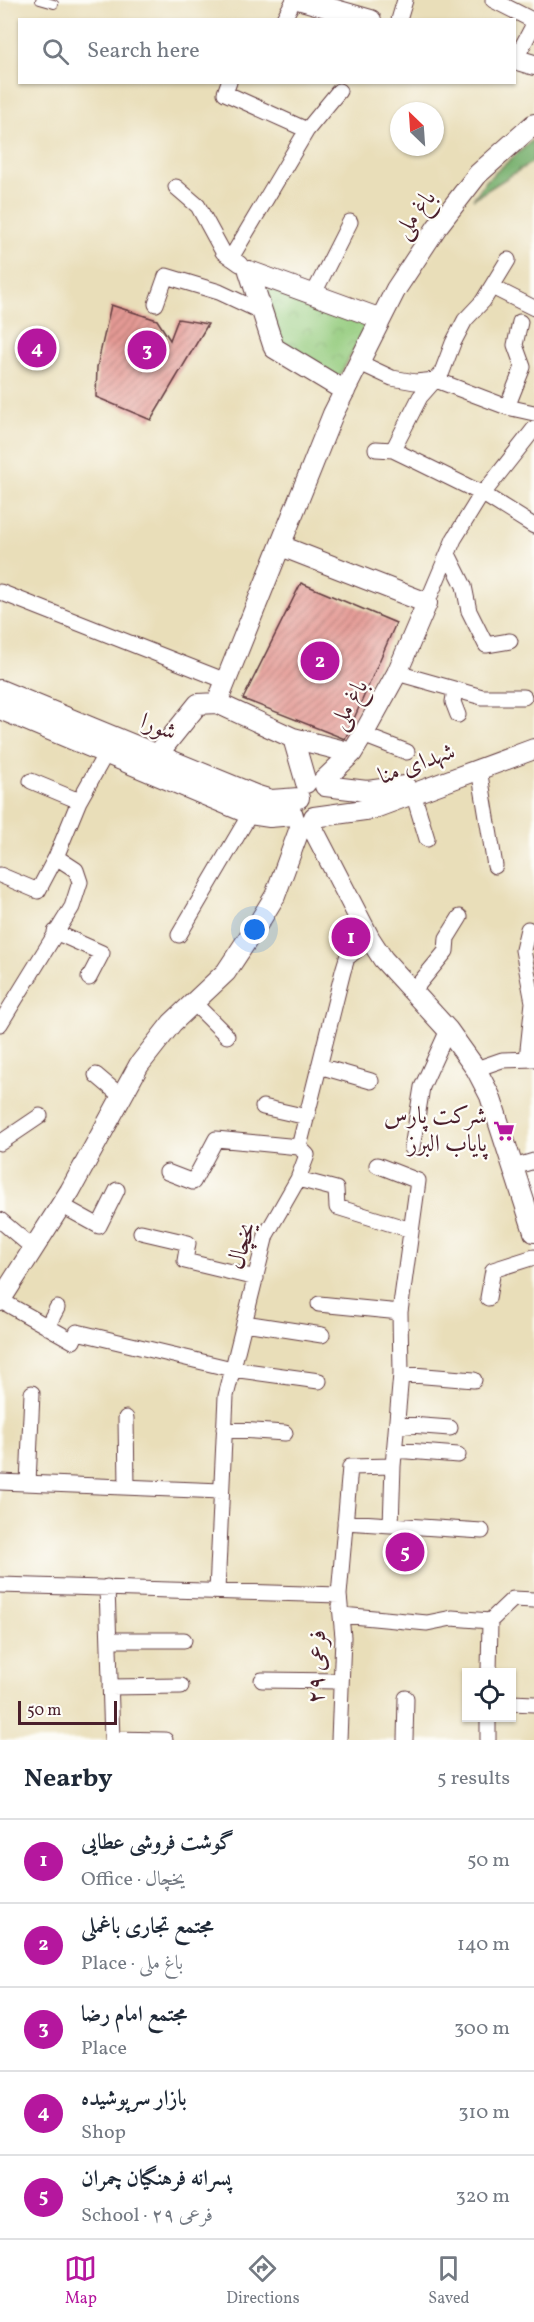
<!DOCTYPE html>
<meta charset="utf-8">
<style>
:root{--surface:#fff;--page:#f6f6f7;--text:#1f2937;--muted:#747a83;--line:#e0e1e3;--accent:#b5179e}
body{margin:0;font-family:Vollkorn,Amiri,serif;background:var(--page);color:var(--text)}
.controls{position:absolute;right:18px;bottom:18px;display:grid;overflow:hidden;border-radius:0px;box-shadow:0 2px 4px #0004}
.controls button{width:54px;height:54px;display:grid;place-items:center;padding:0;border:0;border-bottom:2px solid var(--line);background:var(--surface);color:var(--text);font:30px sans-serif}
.compass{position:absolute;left:390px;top:102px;width:54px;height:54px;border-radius:50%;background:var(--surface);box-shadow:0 2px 4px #0004;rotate:335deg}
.scale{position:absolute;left:18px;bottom:15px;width:99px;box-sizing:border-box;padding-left:6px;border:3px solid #4a1f2b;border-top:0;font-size:16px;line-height:21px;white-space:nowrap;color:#4a1f2b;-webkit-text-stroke:4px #fdfcf7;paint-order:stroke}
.you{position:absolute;left:255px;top:930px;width:21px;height:21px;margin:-15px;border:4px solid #fff;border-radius:50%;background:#1a73e8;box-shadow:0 0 0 9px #1a73e833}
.badge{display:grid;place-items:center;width:39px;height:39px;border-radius:50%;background:var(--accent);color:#fff;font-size:20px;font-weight:700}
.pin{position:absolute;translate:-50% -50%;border:3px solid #fff;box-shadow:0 2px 6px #0006}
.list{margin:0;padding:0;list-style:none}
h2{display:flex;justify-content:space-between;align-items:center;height:78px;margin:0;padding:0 24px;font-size:26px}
h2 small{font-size:20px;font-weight:400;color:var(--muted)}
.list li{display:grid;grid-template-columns:39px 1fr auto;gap:18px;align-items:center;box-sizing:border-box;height:84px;padding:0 24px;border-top:2px solid var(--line)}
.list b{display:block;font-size:22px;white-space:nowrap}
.list p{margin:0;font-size:20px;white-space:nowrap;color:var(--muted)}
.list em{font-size:20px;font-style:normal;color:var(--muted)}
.icon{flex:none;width:33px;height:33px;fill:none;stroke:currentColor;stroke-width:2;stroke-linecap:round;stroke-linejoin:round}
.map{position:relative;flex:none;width:534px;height:1740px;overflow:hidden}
.search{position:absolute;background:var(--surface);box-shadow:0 2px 4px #0004;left:18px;right:18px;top:18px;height:66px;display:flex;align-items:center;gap:15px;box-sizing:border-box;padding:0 21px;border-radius:0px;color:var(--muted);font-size:22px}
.sheet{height:498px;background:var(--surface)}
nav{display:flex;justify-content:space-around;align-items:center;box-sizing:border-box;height:84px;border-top:2px solid var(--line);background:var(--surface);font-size:16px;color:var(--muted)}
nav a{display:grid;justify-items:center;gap:3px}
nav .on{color:var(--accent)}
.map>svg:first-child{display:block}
.forest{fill:url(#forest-firs);stroke:#61684c;stroke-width:1.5}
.park{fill:url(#park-crowns);stroke:#707655;stroke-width:1.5}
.building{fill:url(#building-hatch)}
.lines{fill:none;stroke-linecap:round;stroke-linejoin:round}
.service-casing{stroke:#623c40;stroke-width:10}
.minor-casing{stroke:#623c40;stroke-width:17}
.tertiary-casing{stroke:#623c40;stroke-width:22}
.service{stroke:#fff;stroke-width:8}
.minor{stroke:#fff;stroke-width:15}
.tertiary{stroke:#fff;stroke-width:20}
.labels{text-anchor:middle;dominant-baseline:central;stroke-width:4.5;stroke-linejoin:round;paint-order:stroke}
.street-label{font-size:24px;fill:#4a1f2b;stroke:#fdfcf7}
.poi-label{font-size:24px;fill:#4a1f2b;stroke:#fdfcf7;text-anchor:end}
</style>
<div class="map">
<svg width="534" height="1740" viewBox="0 0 534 1740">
<defs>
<pattern id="forest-firs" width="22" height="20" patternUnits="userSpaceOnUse" patternTransform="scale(1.5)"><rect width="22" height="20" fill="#78b06e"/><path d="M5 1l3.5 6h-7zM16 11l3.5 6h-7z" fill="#648f5b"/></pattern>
<pattern id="park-crowns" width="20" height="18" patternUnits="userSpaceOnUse" patternTransform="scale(1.5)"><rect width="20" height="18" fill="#95cc7f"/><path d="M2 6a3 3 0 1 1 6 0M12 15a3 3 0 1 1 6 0" fill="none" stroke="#82af6e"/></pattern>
<pattern id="building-hatch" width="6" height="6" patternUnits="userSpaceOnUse" patternTransform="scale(1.5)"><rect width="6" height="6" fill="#e49a94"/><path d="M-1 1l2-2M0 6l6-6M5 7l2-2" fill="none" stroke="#bb7d79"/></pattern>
</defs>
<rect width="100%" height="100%" fill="#fdfcf7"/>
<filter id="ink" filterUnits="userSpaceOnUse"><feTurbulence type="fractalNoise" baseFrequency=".0167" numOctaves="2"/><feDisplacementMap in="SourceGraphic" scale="12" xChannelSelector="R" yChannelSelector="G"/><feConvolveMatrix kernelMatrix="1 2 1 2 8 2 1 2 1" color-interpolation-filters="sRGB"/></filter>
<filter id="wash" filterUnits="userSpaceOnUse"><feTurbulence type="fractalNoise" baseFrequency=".008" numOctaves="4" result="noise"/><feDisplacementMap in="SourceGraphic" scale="24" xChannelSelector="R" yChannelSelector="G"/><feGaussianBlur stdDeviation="1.35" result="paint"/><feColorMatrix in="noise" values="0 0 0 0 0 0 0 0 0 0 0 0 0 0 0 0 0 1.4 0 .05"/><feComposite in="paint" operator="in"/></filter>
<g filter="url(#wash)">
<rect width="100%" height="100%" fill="#e9deb9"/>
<path class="forest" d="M 534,139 L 534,163 L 529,164 L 473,199 L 487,180 Z"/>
<path class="park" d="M 262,283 L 369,321 L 338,379 L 279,342 Z"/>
<g id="blocks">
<path class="building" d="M 111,305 L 157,320 L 170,340 L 178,319 L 208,324 L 151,420 L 96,397 L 97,367 Z
M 301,583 L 396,623 L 345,739 L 243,699 Z"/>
</g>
</g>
<g filter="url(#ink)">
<use href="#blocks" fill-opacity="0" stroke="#623c40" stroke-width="1.5"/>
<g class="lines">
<defs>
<path id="service" d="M 40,0 L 54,4"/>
<path id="minor" d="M 493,0 L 534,21
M 283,20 L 294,0
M 399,20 L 405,0
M 515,60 L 534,24
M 229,82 L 225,93 L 307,130
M 176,187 L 198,206 L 223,252 L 240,264
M 231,258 L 307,130 L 339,91
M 492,287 L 534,308
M 313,295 L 350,222
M 156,304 L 166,276 L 219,292 L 262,312
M 360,363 L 392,378 L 415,382 L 436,380 L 507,407 L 534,413
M 507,407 L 523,367 L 515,345 L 520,322
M 376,449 L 393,450 L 420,463 L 483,494 L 534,526
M 393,450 L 420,397 L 442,372 L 453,343 L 465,320 L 483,301 L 508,260
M 448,554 L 464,586 L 469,611 L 486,645 L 510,641
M 0,592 L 226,681
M 427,603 L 454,539 L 478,500 L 534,429
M 397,673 L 482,697 L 524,697
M 455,690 L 453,702 L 458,715
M 363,735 L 407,752
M 479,769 L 495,866
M 31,781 L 79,801
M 413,793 L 427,839
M 0,875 L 38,891 L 56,857 L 79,801 L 106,753
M 55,932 L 102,953 L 89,978
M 179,935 L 250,814
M 413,991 L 446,951 L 447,938 L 460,917
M 193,1002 L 227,1036
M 0,1024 L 72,907 L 80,882 L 76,870 L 56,857
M 527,1059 L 533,1002 L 523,950 L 528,929
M 319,1066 L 371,1081
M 476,1069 L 502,1060 L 534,1059
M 96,1075 L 122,1097
M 263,1107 L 307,1117
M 0,1143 L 40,1116
M 412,1148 L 422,1087 L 448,1030
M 514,1167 L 534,1161
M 167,1172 L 193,1182 L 216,1139 L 299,1147
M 298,1179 L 336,1189 L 337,1207 L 411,1230
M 61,1205 L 99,1226 L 117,1190
M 0,1220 L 33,1248
M 141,1232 L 188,1243 L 185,1261 L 256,1278
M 488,1298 L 493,1270 L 534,1257
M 0,1300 L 73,1341 L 77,1332 L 232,1369 L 319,1381
M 319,1304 L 400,1312
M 244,1323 L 322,1335
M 47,1327 L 57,1308
M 401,1374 L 474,1380
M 126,1418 L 127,1487
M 397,1424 L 450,1428
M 224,1429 L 285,1433
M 395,1450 L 458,1455
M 0,1482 L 221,1491
M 28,1483 L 32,1393
M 345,1522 L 482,1531
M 391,1525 L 393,1466
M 0,1585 L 339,1595
M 107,1587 L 112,1740
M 217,1591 L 226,1396 L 266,1235 L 298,1179 L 307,1155 L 299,1147 L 343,971 L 347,958 L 370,939
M 342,1615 L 427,1623 L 452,1618 L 490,1621 L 513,1599 L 534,1600
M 109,1640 L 184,1640
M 489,1672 L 490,1621
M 262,1680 L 340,1681
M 110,1687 L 181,1686
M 512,1703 L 534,1704
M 112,1739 L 165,1740
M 339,1740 L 343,1637 L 339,1595 L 350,1467 L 393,1466 L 401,1374 L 400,1312 L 418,1181 L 377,1165
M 405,1740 L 406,1698
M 488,1740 L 488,1718"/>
<path id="tertiary" d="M 301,0 L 371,20
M 514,59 L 534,65
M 249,271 L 274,348 L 345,391
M 249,271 L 381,319
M 281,546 L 427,603 L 397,673 L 363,735 L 352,753 L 323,781
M 0,690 L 255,795 L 271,800 L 299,798
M 0,709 L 250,814 L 270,817 L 293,815
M 293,738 L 306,783
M 352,753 L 293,738 L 217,703 L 333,414 L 396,289 L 437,227 L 478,174 L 534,124
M 157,755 L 198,704 L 217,703
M 325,786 L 367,791 L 405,786
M 314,817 L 372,809 L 534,749
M 310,823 L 370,939 L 383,959 L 448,1030 L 476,1069 L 490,1096 L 534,1232
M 0,1301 L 70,1191 L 139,1065 L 172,1023 L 226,972 L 261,919 L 275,896 L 301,825"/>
</defs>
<use href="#service" class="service-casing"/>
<use href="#minor" class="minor-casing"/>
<use href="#tertiary" class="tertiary-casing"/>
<use href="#service" class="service"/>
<use href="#minor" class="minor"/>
<use href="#tertiary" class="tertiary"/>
</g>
</g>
<defs>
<symbol id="supermarket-bare" viewBox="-9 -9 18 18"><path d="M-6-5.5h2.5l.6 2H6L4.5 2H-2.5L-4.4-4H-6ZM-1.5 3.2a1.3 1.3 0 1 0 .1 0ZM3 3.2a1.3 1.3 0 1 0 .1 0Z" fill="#b5179e" stroke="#fdfcf7" stroke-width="2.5" paint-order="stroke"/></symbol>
</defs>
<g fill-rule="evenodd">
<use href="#supermarket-bare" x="489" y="1116" width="30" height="30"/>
</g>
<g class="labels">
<g class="street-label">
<text transform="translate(416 215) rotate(-54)">باغ ملی</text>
<text transform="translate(350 705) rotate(-61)">باغ ملی</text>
<text transform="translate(158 728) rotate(22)">شورا</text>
<text transform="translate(417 765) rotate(-20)">شهدای منا</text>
<text transform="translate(243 1246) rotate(-73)">یخچال</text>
<text transform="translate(318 1667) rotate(-88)">فرعی ۲۹</text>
</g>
<g class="poi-label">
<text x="487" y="1117">شرکت پارس<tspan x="487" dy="28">پایاب البرز</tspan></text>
</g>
</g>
</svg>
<div class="controls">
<button><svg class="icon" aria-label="locate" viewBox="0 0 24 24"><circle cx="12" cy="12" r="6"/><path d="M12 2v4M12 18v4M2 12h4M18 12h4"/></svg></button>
</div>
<svg class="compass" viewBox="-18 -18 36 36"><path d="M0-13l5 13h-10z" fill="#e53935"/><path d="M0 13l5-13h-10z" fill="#747a83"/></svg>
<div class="scale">50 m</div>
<div class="you"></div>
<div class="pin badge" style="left:351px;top:937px">1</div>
<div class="pin badge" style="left:320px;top:661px">2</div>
<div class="pin badge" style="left:147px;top:350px">3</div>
<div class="pin badge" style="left:37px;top:348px">4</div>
<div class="pin badge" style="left:405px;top:1552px">5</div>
<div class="search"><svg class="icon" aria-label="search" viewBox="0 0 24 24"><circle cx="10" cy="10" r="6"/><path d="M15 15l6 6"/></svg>Search here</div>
</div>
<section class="sheet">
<h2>Nearby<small>5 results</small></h2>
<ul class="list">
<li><span class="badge">1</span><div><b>گوشت فروشی عطایی</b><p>Office · یخچال</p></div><em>50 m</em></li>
<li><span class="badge">2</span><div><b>مجتمع تجاری باغملی</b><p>Place · باغ ملی</p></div><em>140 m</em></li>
<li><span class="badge">3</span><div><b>مجتمع امام رضا</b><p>Place</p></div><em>300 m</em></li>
<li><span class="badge">4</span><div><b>بازار سرپوشیده</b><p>Shop</p></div><em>310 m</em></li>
<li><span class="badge">5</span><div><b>پسرانه فرهنگیان چمران</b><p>School · فرعی ۲۹</p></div><em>320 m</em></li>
</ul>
</section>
<nav>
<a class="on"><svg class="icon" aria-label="map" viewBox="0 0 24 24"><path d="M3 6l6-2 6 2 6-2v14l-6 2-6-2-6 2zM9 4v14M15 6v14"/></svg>Map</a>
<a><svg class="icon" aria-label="directions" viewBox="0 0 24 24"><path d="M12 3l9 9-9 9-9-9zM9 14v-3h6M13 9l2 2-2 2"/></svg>Directions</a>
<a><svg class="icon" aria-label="saved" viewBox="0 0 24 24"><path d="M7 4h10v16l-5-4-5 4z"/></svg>Saved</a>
</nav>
